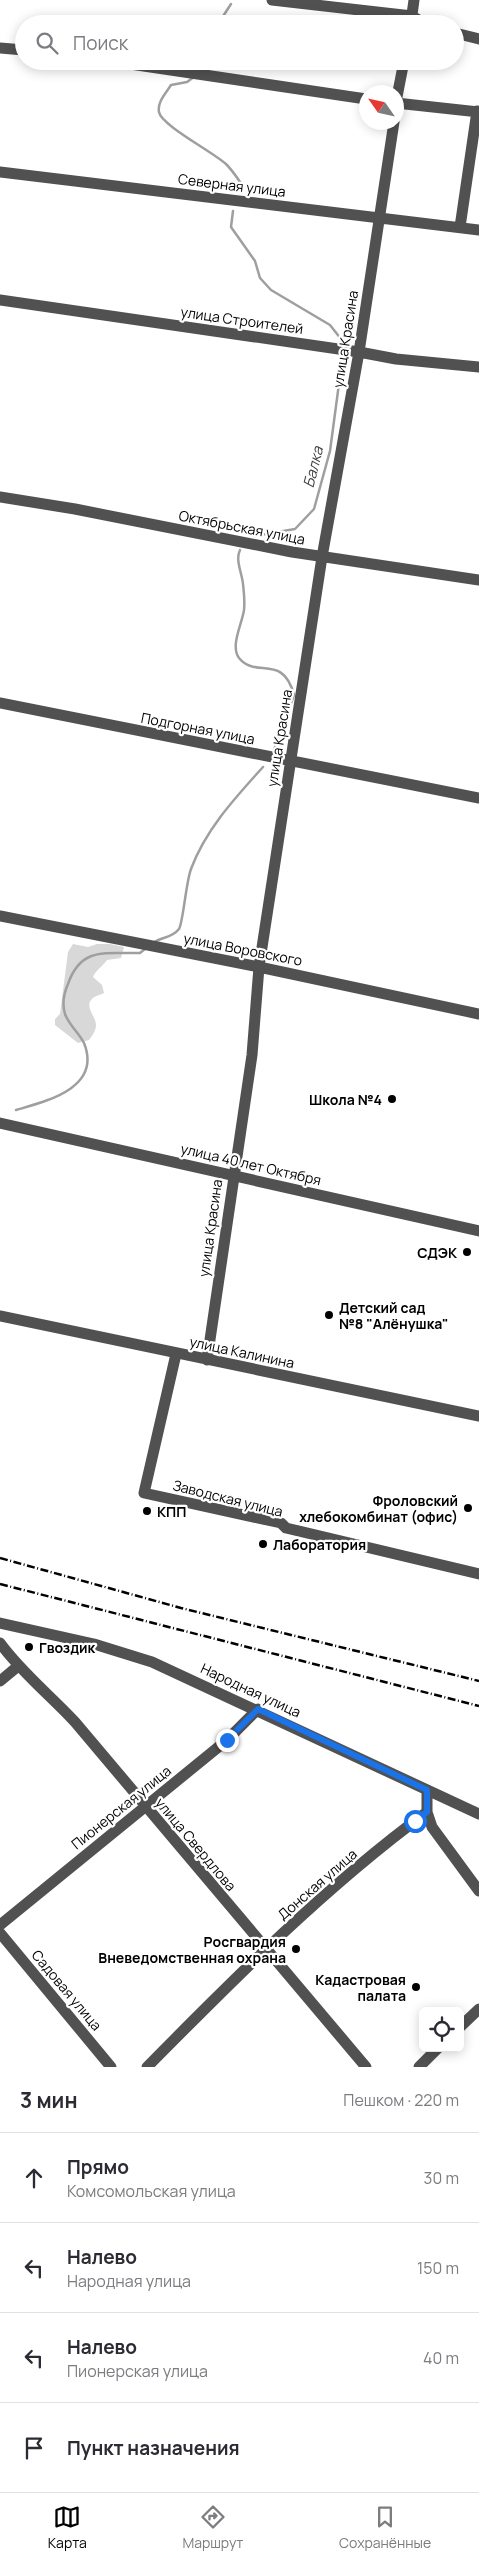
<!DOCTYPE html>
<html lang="ru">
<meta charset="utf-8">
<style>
:root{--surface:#fff;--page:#f2f2f3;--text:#2b2b33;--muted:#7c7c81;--line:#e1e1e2;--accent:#000}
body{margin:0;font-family:Manrope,sans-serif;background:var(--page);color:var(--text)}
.controls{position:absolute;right:15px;bottom:15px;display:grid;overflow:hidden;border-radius:8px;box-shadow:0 2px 12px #0003}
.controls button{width:45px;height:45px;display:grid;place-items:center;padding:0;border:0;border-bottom:1px solid var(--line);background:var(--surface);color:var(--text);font:25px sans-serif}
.compass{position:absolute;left:359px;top:85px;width:45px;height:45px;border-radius:50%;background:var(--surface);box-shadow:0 2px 12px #0003;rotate:304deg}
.stop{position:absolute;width:15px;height:15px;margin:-11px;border:4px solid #1a73e8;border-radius:50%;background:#fff}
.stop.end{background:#1a73e8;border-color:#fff;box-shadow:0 1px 5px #0008}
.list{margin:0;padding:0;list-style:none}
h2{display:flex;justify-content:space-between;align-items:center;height:65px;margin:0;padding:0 20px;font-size:21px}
h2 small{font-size:16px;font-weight:400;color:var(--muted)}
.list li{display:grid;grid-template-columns:32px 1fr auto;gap:15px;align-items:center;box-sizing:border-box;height:90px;padding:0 20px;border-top:1px solid var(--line)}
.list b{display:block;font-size:19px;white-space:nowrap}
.list p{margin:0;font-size:16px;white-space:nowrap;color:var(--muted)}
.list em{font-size:16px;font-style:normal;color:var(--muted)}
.icon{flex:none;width:28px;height:28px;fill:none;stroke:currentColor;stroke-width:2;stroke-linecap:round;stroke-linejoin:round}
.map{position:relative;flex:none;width:479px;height:2067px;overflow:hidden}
.search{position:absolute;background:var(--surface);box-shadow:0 2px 12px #0003;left:15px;right:15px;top:15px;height:55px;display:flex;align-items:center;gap:12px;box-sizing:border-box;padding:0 18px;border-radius:28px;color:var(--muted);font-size:19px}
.sheet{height:425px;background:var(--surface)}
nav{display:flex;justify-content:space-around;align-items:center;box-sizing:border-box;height:70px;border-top:1px solid var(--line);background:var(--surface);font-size:14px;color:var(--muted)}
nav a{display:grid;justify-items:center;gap:2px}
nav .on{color:var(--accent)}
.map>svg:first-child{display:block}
.green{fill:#d8d8d8}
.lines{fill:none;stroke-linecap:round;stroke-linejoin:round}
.stream{stroke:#9f9f9f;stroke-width:2.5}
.minor{stroke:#515151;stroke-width:11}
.rail{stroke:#000;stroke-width:2.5;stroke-dasharray:8 2.5 1 2.5;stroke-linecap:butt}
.route{stroke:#1a73e8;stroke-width:6}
.poi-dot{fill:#000;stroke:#fff;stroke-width:2}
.labels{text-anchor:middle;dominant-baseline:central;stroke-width:4.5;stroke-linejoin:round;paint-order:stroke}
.street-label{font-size:14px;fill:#000;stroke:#fff}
.poi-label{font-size:14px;font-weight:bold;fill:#000;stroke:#fff;text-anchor:end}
.water-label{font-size:15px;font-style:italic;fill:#404040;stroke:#fff}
</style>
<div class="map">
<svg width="479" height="2067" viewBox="0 0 479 2067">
<rect width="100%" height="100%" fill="#fff"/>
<path class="green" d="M 73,944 L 88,947 L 97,944 L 110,944 L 124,947 L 121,958 L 107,960 C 103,966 95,971 93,977 L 102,985 L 104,993 C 100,995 95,996 93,998 C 83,1006 96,1016 96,1025 C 96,1031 92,1036 89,1040 L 78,1043 L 55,1025 L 55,1019 L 60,1014 L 68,952 Z"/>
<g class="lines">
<path class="stream" d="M 218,24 L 231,4
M 203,71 L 206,61
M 194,77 L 187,82 L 171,85 C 166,93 157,102 159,112 C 161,125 213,152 226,164 C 231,169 236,176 240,182
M 233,211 L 231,227 L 255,261 L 260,278 L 271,290 L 330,325 L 341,339
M 254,536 L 295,529 L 314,509 L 330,451 L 342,361
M 240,550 C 235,560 242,573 243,584 C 244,593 245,601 244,610 C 242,624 230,646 239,658 C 256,679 283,653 294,695 L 274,750
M 153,943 C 162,936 171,939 179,929 C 183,923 186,882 191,869 C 206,829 235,798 263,767
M 16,1110 C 47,1101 102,1088 84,1043 C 79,1033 69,1025 65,1014 C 62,1004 64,993 68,984 C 81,946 106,954 140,953 L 145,949"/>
<path class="minor" d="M 272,0 L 412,16 L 425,24
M 411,22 L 414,0
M 455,33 L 479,39
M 0,48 L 24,50
M 110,61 L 366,99
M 396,102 L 404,61
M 396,103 L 479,112
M 0,172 L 479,230
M 460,227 L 477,111
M 0,300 L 359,352 L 396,359 L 479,367
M 0,497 L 75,509 L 292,552 L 479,580
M 0,703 L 479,798
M 0,916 L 259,967 L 479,1014
M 0,1123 L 479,1231
M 0,1316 L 479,1416
M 176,1354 L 144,1493 L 281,1523 L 286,1528 L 479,1574
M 207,1360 L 252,1055 L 259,967 L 322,557 L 359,352 L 394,122
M 0,1623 L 94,1644 L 152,1662 L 479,1814
M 0,1643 C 22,1673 50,1695 75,1722 L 366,2067
M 0,1681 L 17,1667
M 427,1790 L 427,1812 L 432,1827 L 479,1891
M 0,1925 L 227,1740 L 258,1709
M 0,1933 L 111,2067
M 460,2027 L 479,2009
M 147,2067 C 235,1978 325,1887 427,1812
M 419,2067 L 438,2048"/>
<path class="rail" d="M 0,1558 L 181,1608 L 479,1681
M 0,1584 L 479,1706"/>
</g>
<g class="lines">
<path class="route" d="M 227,1740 L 258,1709 L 427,1790 L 427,1812 L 415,1821"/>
</g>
<g class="poi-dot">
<circle cx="392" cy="1099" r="5"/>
<circle cx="467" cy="1252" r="5"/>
<circle cx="329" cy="1315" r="5"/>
<circle cx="468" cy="1508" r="5"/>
<circle cx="147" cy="1511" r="5"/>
<circle cx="263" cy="1544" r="5"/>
<circle cx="29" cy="1647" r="5"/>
<circle cx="296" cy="1949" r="5"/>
<circle cx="416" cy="1987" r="5"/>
</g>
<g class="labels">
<g class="street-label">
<text transform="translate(232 185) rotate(7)">Северная улица</text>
<text transform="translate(242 320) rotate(8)">улица Строителей</text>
<text transform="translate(345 339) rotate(-81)">улица Красина</text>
<text transform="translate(242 527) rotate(11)">Октябрьская улица</text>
<text transform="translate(198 728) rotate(11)">Подгорная улица</text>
<text transform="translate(279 738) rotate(-81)">улица Красина</text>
<text transform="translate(243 949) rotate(11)">улица Воровского</text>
<text transform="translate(251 1164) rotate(13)">улица 40 лет Октября</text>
<text transform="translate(210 1228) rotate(-82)">улица Красина</text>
<text transform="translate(242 1352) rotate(12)">улица Калинина</text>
<text transform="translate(228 1498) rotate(14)">Заводская улица</text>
<text transform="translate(251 1690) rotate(25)">Народная улица</text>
<text transform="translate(121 1807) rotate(-39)">Пионерская улица</text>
<text transform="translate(196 1844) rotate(50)">улица Свердлова</text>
<text transform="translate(317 1884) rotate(-41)">Донская улица</text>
<text transform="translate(67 1990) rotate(50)">Садовая улица</text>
</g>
<g class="poi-label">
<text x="382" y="1099">Школа №4</text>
<text x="457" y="1252">СДЭК</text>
<text x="339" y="1307" text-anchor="start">Детский сад<tspan x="339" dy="16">№8 "Алёнушка"</tspan></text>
<text x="458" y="1500">Фроловский<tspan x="458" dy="16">хлебокомбинат (офис)</tspan></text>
<text x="157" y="1511" text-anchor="start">КПП</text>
<text x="273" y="1544" text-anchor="start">Лаборатория</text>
<text x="39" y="1647" text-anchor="start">Гвоздик</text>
<text x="286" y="1941">Росгвардия<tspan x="286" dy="16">Вневедомственная охрана</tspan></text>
<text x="406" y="1979">Кадастровая<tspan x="406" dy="16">палата</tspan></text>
</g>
<g class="water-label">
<text transform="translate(313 467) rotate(-76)">Балка</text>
</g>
</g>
</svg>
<div class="controls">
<button><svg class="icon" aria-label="locate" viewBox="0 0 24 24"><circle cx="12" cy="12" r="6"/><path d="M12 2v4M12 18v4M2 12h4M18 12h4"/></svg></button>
</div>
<svg class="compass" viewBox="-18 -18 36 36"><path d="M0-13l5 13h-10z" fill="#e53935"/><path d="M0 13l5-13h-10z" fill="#7c7c81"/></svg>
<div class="stop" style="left:415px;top:1821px"></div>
<div class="stop end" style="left:227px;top:1740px"></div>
<div class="search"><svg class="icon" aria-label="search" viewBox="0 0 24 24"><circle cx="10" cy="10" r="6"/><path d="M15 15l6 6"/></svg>Поиск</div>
</div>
<section class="sheet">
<h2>3 мин<small>Пешком · 220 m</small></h2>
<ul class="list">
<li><svg class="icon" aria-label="ahead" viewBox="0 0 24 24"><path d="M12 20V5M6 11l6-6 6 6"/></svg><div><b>Прямо</b><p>Комсомольская улица</p></div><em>30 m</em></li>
<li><svg class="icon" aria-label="left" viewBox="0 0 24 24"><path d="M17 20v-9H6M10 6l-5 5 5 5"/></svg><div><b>Налево</b><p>Народная улица</p></div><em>150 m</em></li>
<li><svg class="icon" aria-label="left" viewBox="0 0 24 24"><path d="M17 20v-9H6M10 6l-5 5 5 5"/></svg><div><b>Налево</b><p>Пионерская улица</p></div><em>40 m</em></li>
<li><svg class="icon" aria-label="arrive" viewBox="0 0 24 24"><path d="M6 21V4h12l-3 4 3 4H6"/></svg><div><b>Пункт назначения</b></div></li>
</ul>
</section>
<nav>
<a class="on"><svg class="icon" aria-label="map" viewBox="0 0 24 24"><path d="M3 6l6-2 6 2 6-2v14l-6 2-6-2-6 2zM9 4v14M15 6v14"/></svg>Карта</a>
<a><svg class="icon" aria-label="directions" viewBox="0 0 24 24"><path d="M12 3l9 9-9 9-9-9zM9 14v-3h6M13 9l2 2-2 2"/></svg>Маршрут</a>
<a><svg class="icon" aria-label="saved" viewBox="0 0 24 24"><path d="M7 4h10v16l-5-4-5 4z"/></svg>Сохранённые</a>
</nav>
